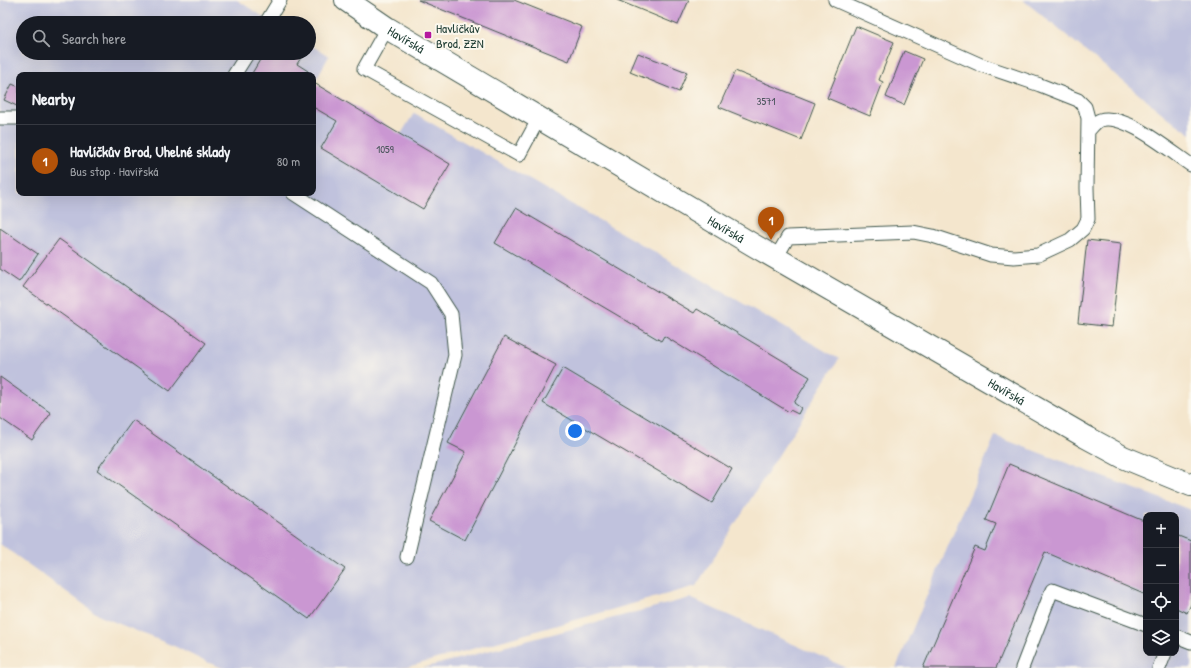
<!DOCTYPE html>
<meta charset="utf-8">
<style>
:root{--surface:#171b24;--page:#20242c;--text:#f1f3f6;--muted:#9ea1a6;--line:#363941;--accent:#b45309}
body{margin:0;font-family:"Patrick Hand",sans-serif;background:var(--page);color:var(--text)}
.controls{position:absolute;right:12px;bottom:12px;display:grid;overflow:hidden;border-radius:8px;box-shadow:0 4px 16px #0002}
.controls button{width:36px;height:36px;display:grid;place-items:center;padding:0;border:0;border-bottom:1px solid var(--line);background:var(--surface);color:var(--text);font:20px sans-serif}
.you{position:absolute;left:575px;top:431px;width:14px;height:14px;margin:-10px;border:3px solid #fff;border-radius:50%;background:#1a73e8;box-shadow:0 0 0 6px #1a73e833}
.badge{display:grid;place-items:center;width:26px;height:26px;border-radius:50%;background:var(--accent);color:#fff;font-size:13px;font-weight:700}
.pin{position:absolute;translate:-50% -33px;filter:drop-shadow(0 1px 2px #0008)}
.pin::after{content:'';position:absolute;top:21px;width:14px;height:12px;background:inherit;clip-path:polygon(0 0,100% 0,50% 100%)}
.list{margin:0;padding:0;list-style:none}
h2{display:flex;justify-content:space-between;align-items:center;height:52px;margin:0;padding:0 16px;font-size:17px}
h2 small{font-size:13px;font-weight:400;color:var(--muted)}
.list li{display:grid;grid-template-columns:26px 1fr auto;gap:12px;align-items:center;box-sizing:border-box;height:72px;padding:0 16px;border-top:1px solid var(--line)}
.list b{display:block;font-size:15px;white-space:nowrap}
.list p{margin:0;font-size:13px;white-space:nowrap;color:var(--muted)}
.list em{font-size:13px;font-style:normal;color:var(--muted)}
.icon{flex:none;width:22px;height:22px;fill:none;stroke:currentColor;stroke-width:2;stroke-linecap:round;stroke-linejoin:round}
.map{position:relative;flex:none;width:1191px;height:668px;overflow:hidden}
.search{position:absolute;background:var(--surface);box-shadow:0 4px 16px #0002;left:16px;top:16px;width:300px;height:44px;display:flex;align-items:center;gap:10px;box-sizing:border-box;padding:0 14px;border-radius:22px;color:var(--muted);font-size:15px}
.panel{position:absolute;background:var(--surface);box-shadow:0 4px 16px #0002;left:16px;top:72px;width:300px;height:124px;border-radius:8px}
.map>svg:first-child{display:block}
.industrial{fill:#c0c2dd;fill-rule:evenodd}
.building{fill:#ca97d2}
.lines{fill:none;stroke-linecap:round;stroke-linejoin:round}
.service-casing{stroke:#3f564b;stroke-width:15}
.tertiary-casing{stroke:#3f564b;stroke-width:24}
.service{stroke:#fff;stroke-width:13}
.tertiary{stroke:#fff;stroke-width:22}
.poi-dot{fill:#b5179e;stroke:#fbf7ec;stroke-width:1.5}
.labels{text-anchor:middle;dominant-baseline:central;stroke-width:4;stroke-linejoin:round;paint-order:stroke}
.number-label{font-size:11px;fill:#4a545c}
.poi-label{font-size:13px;fill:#1f3d34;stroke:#fbf7ec;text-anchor:start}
.street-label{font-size:13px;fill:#1f3d34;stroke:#fbf7ec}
</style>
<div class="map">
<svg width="1191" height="668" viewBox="0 0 1191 668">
<rect width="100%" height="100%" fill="#fbf7ec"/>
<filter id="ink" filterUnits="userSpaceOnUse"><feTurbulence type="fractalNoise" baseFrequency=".025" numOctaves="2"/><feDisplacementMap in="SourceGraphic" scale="8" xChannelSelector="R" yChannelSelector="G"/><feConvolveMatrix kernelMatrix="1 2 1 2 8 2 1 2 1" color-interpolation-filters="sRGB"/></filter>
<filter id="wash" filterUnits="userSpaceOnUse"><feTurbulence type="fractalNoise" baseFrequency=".012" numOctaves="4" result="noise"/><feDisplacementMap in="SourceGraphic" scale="16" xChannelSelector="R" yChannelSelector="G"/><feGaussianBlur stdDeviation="0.9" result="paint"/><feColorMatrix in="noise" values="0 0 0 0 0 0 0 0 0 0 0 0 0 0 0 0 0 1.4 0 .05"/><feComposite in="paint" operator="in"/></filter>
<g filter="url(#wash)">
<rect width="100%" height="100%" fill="#f4e6cd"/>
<path class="industrial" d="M 0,0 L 237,0 L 273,23 L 23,23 L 23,53 L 309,53 L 309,44 L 329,56 L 314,83 L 401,134 L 414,113 L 839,359 L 696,586 L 408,667 L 396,668 L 223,668 L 204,661 L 176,647 L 100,616 L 0,544 ZM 19,75 L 313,75 L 313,193 L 19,193 Z
M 1023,0 L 1191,0 L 1191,134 L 1167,117 Z
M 995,436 L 1191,510 L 1191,668 L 896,668 ZM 1146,515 L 1176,515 L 1176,653 L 1146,653 Z
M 690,598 L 847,668 L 423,668 Z"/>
<g id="blocks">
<path class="building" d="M 418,0 L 514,0 L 582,27 L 569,61 Z
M 617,0 L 689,0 L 678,25 Z
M 856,26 L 894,42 L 879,80 L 883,82 L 870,116 L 827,98 Z
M 904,51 L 923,59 L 904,105 L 886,97 Z
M 264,53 L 304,53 L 297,64 L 308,71 L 306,75 L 251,75 Z
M 638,53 L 687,72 L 679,92 L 630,72 Z
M 735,71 L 815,103 L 801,140 L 719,107 Z
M 314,83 L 450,164 L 423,209 L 321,148 L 337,121 L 313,107 Z
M 12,84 L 19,87 L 19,107 L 4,100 Z
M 516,208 L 694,313 L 697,309 L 810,377 L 794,403 L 801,408 L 798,414 L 790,410 L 789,412 L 664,336 L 661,341 L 495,243 Z
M 0,228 L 38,254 L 19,282 L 0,269 Z
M 59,239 L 206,343 L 170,391 L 23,287 Z
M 1087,240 L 1121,244 L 1112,327 L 1078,323 Z
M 504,337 L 556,365 L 465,540 L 429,521 L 466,452 L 448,443 Z
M 563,368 L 732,469 L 712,503 L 543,403 Z
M 0,377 L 51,413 L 32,440 L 0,418 Z
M 133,420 L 345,569 L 309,619 L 97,470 Z
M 1009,464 L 1146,522 L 1146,595 L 1045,552 L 996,668 L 923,668 L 975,547 L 985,551 L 996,524 L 986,520 Z
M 1176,535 L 1191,541 L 1191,604 L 1187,613 L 1176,608 Z"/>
</g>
</g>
<g filter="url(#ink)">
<use href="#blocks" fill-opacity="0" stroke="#3f564b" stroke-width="1"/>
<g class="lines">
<defs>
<path id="service" d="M 266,23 L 280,0
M 387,28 L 364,69 L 519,155 L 539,118
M 234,75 L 248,53
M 0,118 L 19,118
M 1088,131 C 1092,127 1095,122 1100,120 C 1124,112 1170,151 1191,165
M 293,193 L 431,283 L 451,314 L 455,355 L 407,557
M 776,258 L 788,237 L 913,232 L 933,236 L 991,255 L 1014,257 L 1038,255 L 1070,240 L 1083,229 L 1088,219 L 1087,188 L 1088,118 L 1085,107 L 1078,100 L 1040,85 L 981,65 L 835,0
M 1176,636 L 1191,642
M 1022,668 L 1052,590 L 1146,625
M 1159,668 L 1165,653"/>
<g id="tertiary">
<path id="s1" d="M 346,0 L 387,28 L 755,246 L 1086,437 L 1123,457 L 1191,485"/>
</g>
</defs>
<use href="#service" class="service-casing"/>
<use href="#tertiary" class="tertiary-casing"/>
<use href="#service" class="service"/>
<use href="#tertiary" class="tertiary"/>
</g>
</g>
<rect class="poi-dot" x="424" y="31" width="8" height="8" rx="2"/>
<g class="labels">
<g class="number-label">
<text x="766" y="101">3571</text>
<text x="385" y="149">1059</text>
</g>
<g class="poi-label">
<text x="436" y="28">Havlíčkův<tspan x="436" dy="15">Brod, ZZN</tspan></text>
</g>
<g class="street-label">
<text stroke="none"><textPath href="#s1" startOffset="72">Havířská</textPath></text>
<text stroke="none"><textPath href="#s1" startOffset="444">Havířská</textPath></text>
<text stroke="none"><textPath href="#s1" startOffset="768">Havířská</textPath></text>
</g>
</g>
</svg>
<div class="controls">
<button>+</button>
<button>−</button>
<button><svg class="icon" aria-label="locate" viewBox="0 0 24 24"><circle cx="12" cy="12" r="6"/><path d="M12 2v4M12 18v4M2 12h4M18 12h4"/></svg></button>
<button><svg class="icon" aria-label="layers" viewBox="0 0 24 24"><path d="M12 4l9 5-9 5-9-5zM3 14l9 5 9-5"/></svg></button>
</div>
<div class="you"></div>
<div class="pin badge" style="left:771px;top:240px">1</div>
<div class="search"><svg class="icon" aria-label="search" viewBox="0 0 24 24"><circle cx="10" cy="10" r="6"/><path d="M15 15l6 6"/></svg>Search here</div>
<section class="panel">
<h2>Nearby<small></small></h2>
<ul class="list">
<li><span class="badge">1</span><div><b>Havlíčkův Brod, Uhelné sklady</b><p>Bus stop · Havířská</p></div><em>80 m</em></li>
</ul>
</section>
</div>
